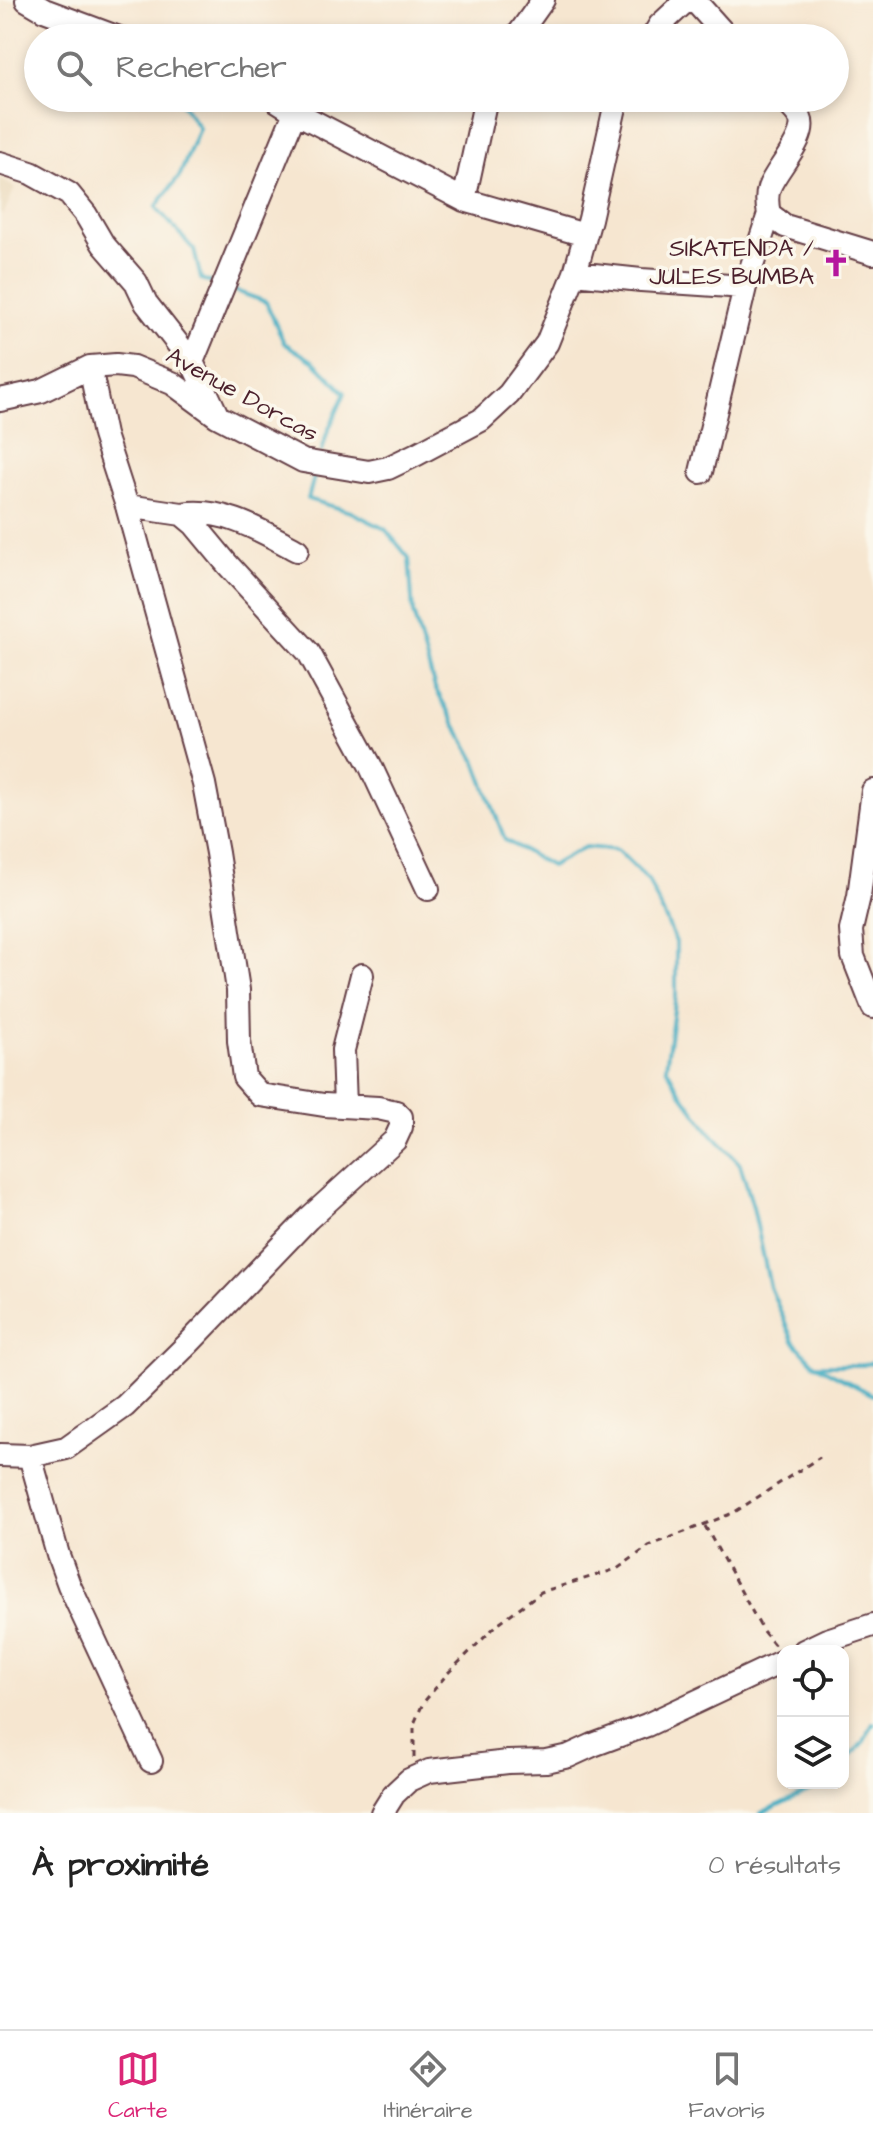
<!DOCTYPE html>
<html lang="fr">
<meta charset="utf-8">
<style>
:root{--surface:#fff;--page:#f2f2f2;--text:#222;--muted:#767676;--line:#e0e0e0;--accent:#db2777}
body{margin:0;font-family:"Architects Daughter",sans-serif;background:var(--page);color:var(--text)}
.controls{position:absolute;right:24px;bottom:24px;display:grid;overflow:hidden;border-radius:16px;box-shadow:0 4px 12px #0003}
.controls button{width:72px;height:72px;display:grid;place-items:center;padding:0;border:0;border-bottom:2px solid var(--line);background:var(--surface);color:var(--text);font:40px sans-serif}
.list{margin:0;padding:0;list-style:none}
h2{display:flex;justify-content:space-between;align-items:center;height:104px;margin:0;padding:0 32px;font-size:34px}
h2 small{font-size:26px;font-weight:400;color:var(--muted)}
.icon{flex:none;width:44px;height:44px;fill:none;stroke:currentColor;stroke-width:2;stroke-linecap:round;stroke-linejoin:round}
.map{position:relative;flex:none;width:873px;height:1813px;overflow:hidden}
.search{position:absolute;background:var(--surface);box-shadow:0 4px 12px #0003;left:24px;right:24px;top:24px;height:88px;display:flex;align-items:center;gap:20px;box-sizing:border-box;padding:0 28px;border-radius:44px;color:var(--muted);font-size:30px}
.sheet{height:216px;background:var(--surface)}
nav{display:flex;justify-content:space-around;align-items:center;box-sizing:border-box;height:112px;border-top:2px solid var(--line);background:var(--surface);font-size:22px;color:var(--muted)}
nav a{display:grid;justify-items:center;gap:4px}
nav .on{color:var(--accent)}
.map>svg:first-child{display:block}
.built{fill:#ead8ba}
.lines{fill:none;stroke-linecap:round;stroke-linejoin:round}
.stream{stroke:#44aec3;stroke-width:4}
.minor-casing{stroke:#643d44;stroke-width:26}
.path{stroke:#643d44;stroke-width:3;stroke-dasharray:6 6;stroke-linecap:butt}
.minor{stroke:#fff;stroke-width:22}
.labels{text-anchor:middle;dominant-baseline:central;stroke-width:7;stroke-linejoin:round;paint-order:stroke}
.poi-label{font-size:24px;fill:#4a1f2b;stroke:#fbf7ec;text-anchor:end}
.street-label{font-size:24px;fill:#4a1f2b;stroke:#fbf7ec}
</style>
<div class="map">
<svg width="873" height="1813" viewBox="0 0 873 1813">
<rect width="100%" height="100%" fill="#fbf7ec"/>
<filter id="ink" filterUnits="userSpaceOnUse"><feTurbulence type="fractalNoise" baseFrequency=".0125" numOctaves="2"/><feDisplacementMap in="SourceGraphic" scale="16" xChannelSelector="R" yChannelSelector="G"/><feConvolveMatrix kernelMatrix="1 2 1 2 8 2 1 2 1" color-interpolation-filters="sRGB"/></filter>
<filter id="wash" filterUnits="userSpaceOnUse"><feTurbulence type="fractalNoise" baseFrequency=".006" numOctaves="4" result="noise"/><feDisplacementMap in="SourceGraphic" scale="32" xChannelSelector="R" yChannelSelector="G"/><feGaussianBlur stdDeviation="1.8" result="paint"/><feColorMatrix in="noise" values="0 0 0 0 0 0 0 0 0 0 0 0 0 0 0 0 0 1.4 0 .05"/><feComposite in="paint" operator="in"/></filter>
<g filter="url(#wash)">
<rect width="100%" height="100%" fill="#f6e6d0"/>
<path class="built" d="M 0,179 L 15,188 L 3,215 L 0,213 Z"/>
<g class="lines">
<path class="stream" d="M 178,98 L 199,128 L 180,175 L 156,207 L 194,250 L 201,279 L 218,285
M 230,289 L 266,302 L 284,343 L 314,362 L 345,393 L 327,433 L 322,451
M 314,477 L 308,499 L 351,512 L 385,529 L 409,558 L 413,613 L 435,688 L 476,762 L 505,840 L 551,866 L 585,847 L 617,850 L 648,880 L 676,942 L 676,995 L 666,1067 L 680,1092 L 710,1132 L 740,1164 L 753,1207 L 770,1287 L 793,1341 L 815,1365 L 863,1365 L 873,1362
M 818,1366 L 873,1395
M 843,1765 L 864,1741 L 873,1723
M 761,1813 L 825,1783"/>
</g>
</g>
<g filter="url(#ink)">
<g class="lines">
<defs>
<path id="minor" d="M 27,0 L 44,10 L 119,38
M 694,0 L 728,38
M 516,38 L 543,0
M 652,38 L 660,25 L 687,0
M 273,98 L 295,112 L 464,200 L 585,235
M 0,163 L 31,173 L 69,194 L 86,215 L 103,244 L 136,282 L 146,303 L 192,362 L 217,415
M 464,200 L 486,98
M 769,214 L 785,226 L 873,253
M 575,273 L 641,280 L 745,287 L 769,214 C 767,205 766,197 769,188 C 775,170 809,137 800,118 C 796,111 788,104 783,98
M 192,362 L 295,112
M 0,400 L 41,391 L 90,367 L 116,365 L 133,367 L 172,383 L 217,416 L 303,461 L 369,472 L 388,468 L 417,454 L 481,420 L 509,394 L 547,343 L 575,273 L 590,219 L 617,98
M 701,472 L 745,287
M 127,506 L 182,514 L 194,524 L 228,565 L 309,653 L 370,765 L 428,889
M 182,514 C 223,507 263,532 297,550
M 873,791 L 859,896 L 851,930 L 853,956 L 873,1007
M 345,1106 L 343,1050 L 362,975
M 0,1455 L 30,1456 L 66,1448 L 125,1406 L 189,1343 L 308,1219 L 395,1140 L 401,1127 L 401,1117 L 396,1112 L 378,1108 L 324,1105 L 260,1095 L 244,1077 L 239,1041 L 238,990 L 217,853 L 204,784 L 127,506 L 104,435 L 90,367
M 30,1456 L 58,1555 L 69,1585 L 151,1761
M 804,1651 L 827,1640 L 873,1625
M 382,1813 L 394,1794 L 409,1780 L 429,1771 L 508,1762 L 546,1761 L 569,1756 L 593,1745 L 647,1725 L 783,1661"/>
</defs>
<use href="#minor" class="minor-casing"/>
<path class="path" d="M 705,1526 L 763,1631 L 776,1647
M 414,1758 L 414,1724 L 423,1703 L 448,1673 L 500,1622 L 541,1592 L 617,1569 L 649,1546 L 733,1513 L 820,1457"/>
<use href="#minor" class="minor"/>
</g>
</g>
<defs>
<symbol id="church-bare" viewBox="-9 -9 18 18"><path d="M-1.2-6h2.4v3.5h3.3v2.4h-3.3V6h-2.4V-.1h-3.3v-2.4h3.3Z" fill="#b5179e" stroke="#fbf7ec" stroke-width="2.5" paint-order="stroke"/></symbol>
</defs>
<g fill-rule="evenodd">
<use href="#church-bare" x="816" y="243" width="40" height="40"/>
</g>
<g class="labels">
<g class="poi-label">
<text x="814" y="249">SIKATENDA /<tspan x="814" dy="28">JULES BUMBA</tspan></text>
</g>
<g class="street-label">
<text transform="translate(242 395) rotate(29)">Avenue Dorcas</text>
</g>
</g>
</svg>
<div class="controls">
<button><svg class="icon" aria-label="locate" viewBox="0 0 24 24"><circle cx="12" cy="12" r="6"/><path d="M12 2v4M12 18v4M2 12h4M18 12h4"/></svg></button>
<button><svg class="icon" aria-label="layers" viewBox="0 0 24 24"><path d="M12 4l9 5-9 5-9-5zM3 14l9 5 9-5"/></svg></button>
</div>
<div class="search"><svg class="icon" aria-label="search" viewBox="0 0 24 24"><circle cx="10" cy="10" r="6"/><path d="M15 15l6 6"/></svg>Rechercher</div>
</div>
<section class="sheet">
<h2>À proximité<small>0 résultats</small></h2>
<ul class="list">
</ul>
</section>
<nav>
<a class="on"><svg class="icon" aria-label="map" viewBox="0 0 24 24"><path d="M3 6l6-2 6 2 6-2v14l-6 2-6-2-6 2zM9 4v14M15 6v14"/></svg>Carte</a>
<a><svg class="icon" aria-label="directions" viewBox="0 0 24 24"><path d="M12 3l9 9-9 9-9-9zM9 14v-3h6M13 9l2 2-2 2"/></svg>Itinéraire</a>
<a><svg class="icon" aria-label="saved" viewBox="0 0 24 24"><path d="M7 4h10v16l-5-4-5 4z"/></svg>Favoris</a>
</nav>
